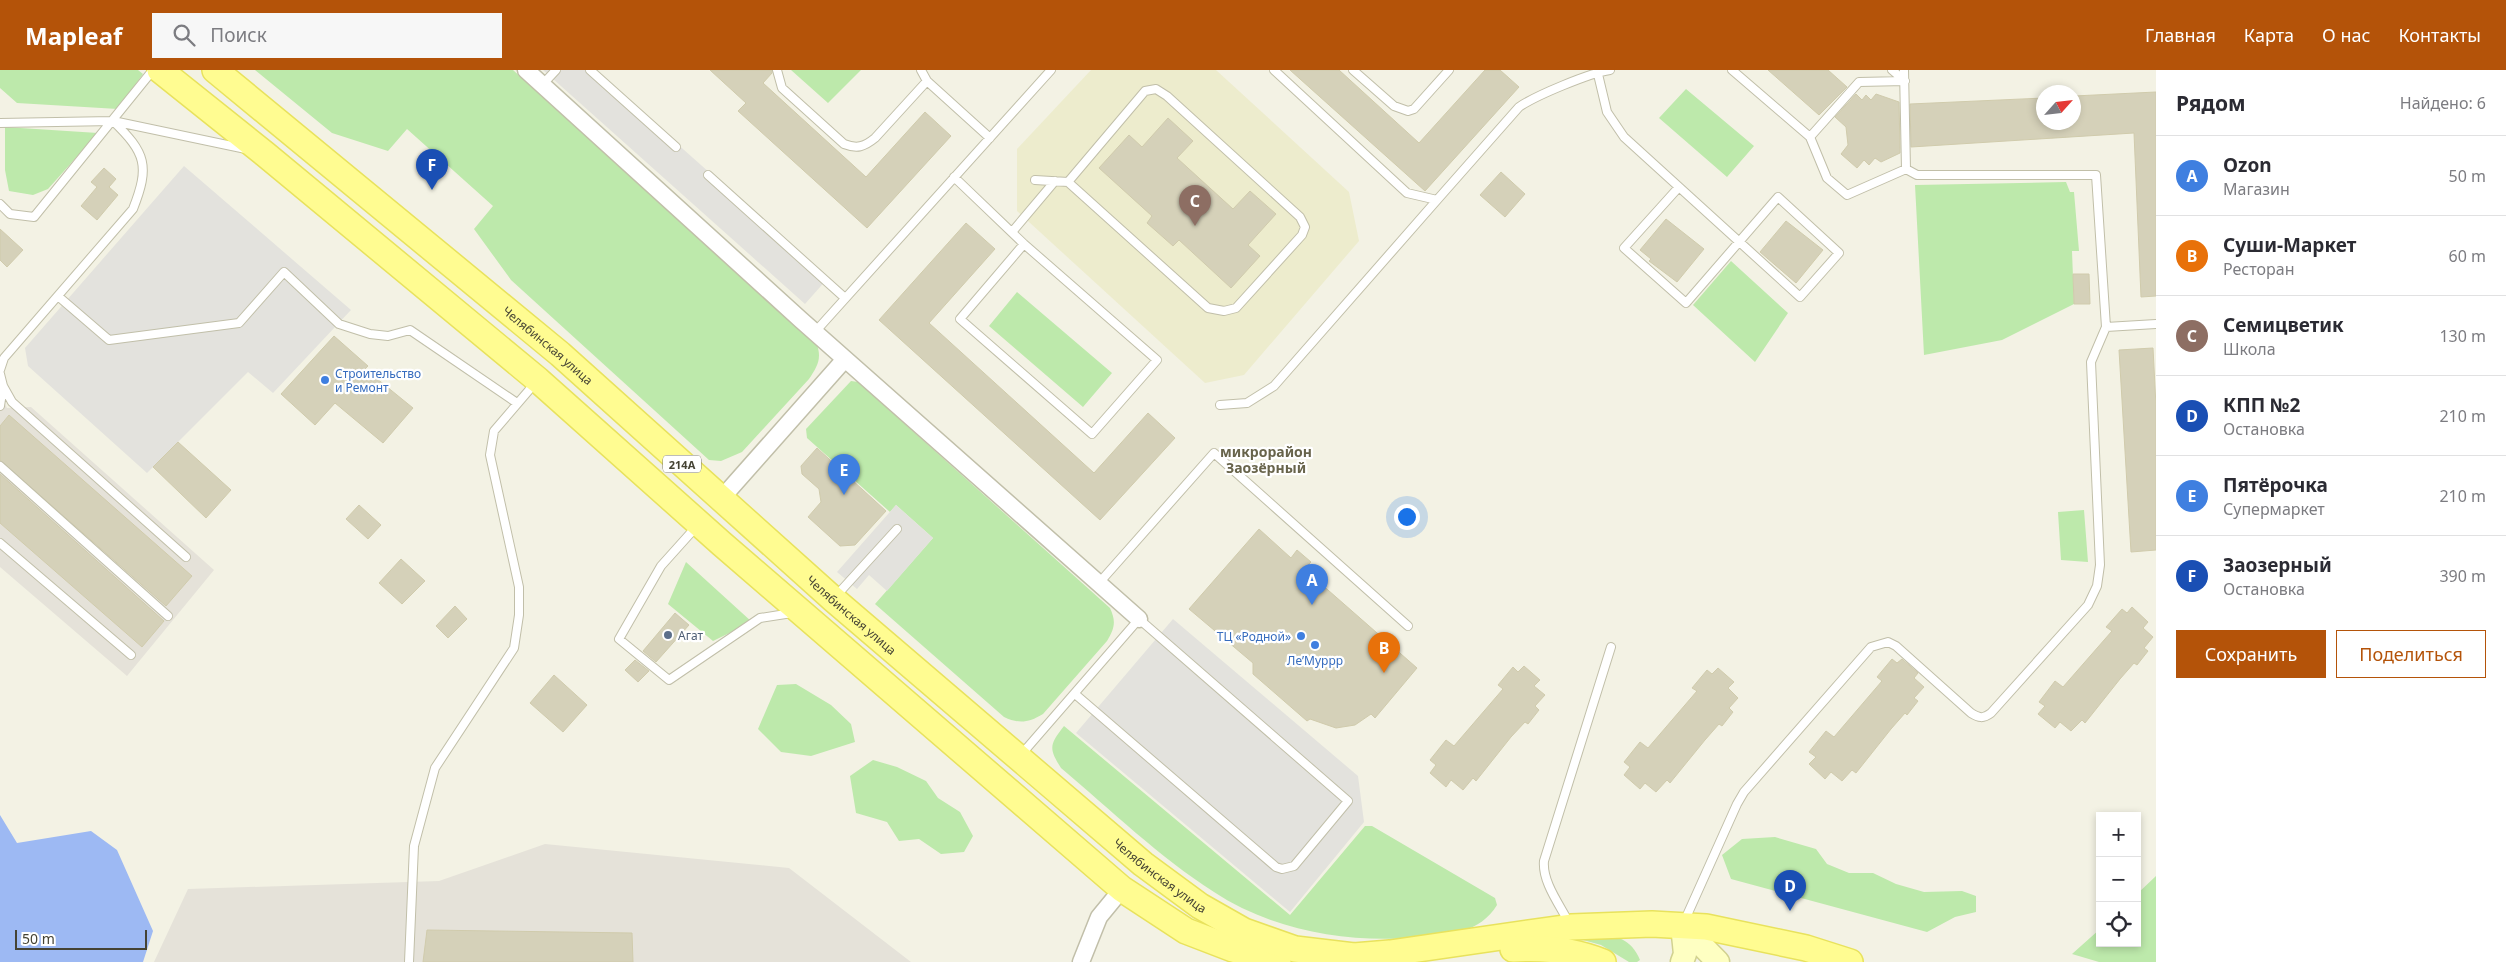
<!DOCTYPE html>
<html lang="ru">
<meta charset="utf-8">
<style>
:root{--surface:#fff;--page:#f7f7f7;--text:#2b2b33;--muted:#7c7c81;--line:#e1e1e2;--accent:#b45309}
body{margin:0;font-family:"Noto Sans",sans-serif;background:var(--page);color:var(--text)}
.controls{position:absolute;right:15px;bottom:15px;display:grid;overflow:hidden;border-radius:0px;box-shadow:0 2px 8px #0003}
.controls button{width:45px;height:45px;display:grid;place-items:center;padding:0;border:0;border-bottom:1px solid var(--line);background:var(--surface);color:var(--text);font:25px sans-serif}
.compass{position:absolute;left:2036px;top:15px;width:45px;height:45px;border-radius:50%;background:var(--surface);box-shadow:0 2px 8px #0003;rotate:63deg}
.scale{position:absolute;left:15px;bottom:12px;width:132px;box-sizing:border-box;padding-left:5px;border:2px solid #454334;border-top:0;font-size:14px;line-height:18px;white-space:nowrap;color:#454334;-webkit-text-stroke:4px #fff;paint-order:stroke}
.you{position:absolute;left:1406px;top:446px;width:18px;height:18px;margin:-12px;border:4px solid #fff;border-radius:50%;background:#1a73e8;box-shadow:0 0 0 8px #1a73e833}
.badge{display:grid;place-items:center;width:32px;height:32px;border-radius:50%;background:var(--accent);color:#fff;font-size:16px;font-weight:700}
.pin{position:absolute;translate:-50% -41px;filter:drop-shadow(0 1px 2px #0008)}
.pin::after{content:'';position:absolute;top:26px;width:18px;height:15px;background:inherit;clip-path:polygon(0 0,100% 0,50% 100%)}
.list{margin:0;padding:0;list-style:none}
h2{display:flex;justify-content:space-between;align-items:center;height:65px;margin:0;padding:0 20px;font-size:21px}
h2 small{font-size:16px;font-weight:400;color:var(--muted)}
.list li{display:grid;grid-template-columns:32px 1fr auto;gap:15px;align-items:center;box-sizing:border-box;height:80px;padding:0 20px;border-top:1px solid var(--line)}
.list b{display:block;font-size:19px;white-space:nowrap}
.list p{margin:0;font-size:16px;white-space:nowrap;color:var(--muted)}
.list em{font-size:16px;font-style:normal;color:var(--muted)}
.actions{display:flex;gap:10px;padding:15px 20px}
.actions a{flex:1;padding:11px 0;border:1px solid var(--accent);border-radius:0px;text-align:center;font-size:18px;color:var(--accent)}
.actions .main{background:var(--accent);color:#fff}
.icon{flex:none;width:28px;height:28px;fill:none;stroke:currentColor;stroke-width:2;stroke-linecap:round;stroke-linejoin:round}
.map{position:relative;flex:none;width:2156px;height:892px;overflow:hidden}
header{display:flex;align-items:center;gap:30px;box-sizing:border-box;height:70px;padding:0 25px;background:var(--accent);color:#fff}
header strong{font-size:24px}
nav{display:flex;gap:28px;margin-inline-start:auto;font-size:18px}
.search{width:350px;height:45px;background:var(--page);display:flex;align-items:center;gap:12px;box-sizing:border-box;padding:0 18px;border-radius:0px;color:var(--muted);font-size:19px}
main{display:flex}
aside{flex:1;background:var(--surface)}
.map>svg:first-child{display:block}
.industrial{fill:#e5e2d9}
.education{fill:#edeccd}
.green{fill:#bde9ab}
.parking{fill:#e3e2dd}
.water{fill:#9db9f3}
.building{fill:#d5d1b9;stroke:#d0cbac}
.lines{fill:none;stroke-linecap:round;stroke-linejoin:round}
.lane-casing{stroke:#c1bfa9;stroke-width:10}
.street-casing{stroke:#c1bfa9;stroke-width:19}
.secondary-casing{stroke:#d1d190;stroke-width:25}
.primary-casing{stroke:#e8e25d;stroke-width:28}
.lane{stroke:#fff;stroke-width:8}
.street{stroke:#fff;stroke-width:16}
.secondary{stroke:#feffc2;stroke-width:22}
.primary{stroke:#fffc91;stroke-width:25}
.shop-dot{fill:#3f7fe0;stroke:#fff;stroke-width:2}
.service-dot{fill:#5c6f8a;stroke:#fff;stroke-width:2}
.labels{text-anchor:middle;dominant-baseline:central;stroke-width:4.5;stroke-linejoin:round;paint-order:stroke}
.shield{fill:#fff;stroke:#7d7b71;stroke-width:1}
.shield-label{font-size:11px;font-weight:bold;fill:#454334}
.street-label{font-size:12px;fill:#454334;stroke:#fff}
.shop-label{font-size:12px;fill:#366cbe;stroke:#fff;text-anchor:start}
.service-label{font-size:12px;fill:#4e5e75;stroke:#fff;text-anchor:start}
.neighbourhood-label{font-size:14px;font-weight:bold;fill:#68644b;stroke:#fff}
</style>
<header>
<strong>Mapleaf</strong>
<div class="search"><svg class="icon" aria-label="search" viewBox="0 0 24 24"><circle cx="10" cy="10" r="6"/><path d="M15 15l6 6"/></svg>Поиск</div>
<nav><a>Главная</a><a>Карта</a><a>О нас</a><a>Контакты</a></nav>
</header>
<main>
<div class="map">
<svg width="2156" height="892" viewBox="0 0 2156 892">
<rect width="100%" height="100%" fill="#f3f2e4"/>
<path class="industrial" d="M 0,325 L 7,338 L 31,337 L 214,500 L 127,606 L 0,497 Z
M 545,774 L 789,798 L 911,892 L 154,892 L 188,819 L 439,811 Z"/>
<path class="education" d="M 1091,0 L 1216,0 L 1349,122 L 1359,171 L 1244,305 L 1205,313 L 1017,141 L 1017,79 Z"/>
<path class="green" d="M 0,0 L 138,0 L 143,4 L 118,39 L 17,33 L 0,18 Z
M 255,0 L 513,0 L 817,275 C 822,289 817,297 809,309 L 742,382 L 721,391 L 709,390 L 511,210 L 474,159 L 493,136 L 407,59 L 388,81 L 332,63 Z
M 791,0 L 861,0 L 828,33 Z
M 1686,19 L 1754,76 L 1727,107 L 1659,48 Z
M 5,57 L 98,63 L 48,119 L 33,125 L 9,121 L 5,100 Z
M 2066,112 L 2070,122 L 2074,122 L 2079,181 L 2072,181 L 2074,234 L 2002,270 L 1924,285 L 1915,115 Z
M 1731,191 L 1788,243 L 1755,292 L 1693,235 Z
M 1017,222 L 1112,303 L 1083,337 L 989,256 Z
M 851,311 L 858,312 L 1110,538 C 1116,551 1115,558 1107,571 L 1043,644 C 1028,653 1019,654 1004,647 L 875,534 L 933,468 L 896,435 L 890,442 L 807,368 L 806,359 Z
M 2084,440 L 2088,492 L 2061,490 L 2058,442 Z
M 686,492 L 752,552 L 713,571 L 668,534 Z
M 796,614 L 831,635 L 851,654 L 855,672 L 811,686 L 781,682 L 758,659 L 777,615 Z
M 1064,656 L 1290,845 L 1365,756 L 1372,756 L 1495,828 L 1497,835 C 1480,863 1450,864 1421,867 C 1351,874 1273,861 1214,822 C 1159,787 1111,740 1061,698 C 1048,678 1050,674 1064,656 Z
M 873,690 L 897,697 L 926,711 L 938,728 L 960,742 L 973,766 L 964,782 L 941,784 L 919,769 L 899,771 L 887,752 L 856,743 L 850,706 Z
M 1775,767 L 1816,779 L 1827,794 L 1849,803 L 1873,803 L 1896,814 L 1924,822 L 1962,821 L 1976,826 L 1976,842 L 1955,847 L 1927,862 L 1731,809 L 1722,785 L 1742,769 Z
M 2156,806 L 2156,892 L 2099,892 L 2072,884 L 2100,859 L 2100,873 L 2137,873 L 2137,824 Z
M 1569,866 C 1598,866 1627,858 1640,890 L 1637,892 L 1629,892 L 1601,875 Z"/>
<path class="parking" d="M 543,0 L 594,0 L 828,208 L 805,234 Z
M 184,96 L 351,240 L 273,323 L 248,302 L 147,403 L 28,296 L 25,278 Z
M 896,435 L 933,468 L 887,521 L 869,505 L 857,519 L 837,502 Z
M 1173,549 L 1358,706 L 1364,752 L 1290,842 L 1076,663 Z"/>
<path class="water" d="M 0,745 L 17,773 L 91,761 L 117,780 L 153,861 L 143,892 L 0,892 Z"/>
<path class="building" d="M 710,0 L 772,0 L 772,3 L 763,13 L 866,107 L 925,42 L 951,66 L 867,158 L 738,41 L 746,33 Z
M 1290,0 L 1339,0 L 1419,73 L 1485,0 L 1500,0 L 1519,17 L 1425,121 Z
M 1768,0 L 1828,0 L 1847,17 L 1819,45 Z
M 2156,22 L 2156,226 L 2141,227 L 2134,63 L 1911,77 L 1910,34 L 2044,28 L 2044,52 L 2074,52 L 2074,26 Z
M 1856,24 L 1862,30 L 1866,25 L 1871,30 L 1876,24 L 1899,32 L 1900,78 L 1900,83 L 1881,92 L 1875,88 L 1869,95 L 1864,90 L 1857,98 L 1841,84 L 1848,75 L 1846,57 L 1835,47 Z
M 1168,48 L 1193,71 L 1177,88 L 1233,139 L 1250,121 L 1276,144 L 1248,175 L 1260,186 L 1231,218 L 1179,170 L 1173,176 L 1147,153 L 1152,146 L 1099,98 L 1129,65 L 1142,77 Z
M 104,98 L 116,109 L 109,117 L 118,125 L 97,150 L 81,136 L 97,117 L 91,112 Z
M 1501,102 L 1525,124 L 1505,147 L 1480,125 Z
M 1666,149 L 1704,179 L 1677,212 L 1649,191 L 1651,189 L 1640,180 Z
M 1786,151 L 1823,180 L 1796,213 L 1760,182 Z
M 966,153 L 995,179 L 929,253 L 1094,403 L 1148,343 L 1175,368 L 1100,450 L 879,250 Z
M 0,159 L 23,180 L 7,197 L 0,190 Z
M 2073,204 L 2089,204 L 2090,234 L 2074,234 Z
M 334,266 L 368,296 L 365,299 L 413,338 L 383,373 L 335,333 L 315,355 L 281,324 Z
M 2153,278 L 2156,336 L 2156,480 L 2131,482 L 2119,280 Z
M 9,345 L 192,506 L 166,536 L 0,390 L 0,356 Z
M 178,372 L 231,420 L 206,448 L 153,397 Z
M 817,378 L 886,441 L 855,475 L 840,476 L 808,447 L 821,432 L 819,419 L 802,404 L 801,396 Z
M 0,404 L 164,551 L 142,577 L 0,453 Z
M 359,435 L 381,455 L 368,469 L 346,449 Z
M 1259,459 L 1291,488 L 1297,480 L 1311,492 L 1304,499 L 1417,598 L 1375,648 L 1371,644 L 1355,655 L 1336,658 L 1310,649 L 1307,651 L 1253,604 L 1253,593 L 1189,539 Z
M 401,489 L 425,511 L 402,534 L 379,513 Z
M 455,536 L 467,549 L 448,568 L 436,556 Z
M 2132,537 L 2148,552 L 2143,558 L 2153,567 L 2144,578 L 2148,581 L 2137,595 L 2134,593 L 2120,609 L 2085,653 L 2082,650 L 2071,661 L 2060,652 L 2055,658 L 2038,644 L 2045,636 L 2039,632 L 2055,611 L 2063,617 L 2112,561 L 2106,557 L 2122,539 L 2127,543 Z
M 675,543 L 689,555 L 656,592 L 643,581 Z
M 1892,589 L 1897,593 L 1902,589 L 1918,603 L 1914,608 L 1924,617 L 1914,628 L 1918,631 L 1907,645 L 1905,643 L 1891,659 L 1856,703 L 1852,700 L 1842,711 L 1831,702 L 1825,709 L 1809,694 L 1816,687 L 1809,682 L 1826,661 L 1834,667 L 1882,611 L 1877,607 Z
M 635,590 L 649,601 L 638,612 L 625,600 Z
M 1524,596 L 1540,610 L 1534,616 L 1545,625 L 1535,636 L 1539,640 L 1528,654 L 1525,652 L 1511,667 L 1476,711 L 1473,708 L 1463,720 L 1451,710 L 1446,717 L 1430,703 L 1436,695 L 1430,690 L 1446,670 L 1454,676 L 1503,619 L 1498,615 L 1513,597 L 1518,602 Z
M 1718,598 L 1734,612 L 1728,618 L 1738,628 L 1729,638 L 1733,642 L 1722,656 L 1719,654 L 1705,670 L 1670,713 L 1667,710 L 1656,722 L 1645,713 L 1640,719 L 1624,705 L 1630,697 L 1624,692 L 1640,672 L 1648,678 L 1697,621 L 1692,618 L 1707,600 L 1712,604 Z
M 554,605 L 587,635 L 563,662 L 530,633 Z
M 427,860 L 632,863 L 633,892 L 423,892 Z"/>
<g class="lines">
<defs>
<path id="lane" d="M 590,0 L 676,77
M 777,0 L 782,18 L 844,74 C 857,79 864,77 875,68 L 927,11
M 921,0 L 927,11 L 990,68
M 1274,0 L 1407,123 L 1437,130 L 1519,37 C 1535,26 1589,3 1610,0
M 1353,0 L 1394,36 L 1408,41 L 1414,39 L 1449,0
M 1597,0 L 1607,42 L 1624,67 L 1800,227 L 1839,183 L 1778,127 L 1686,233 L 1624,178 L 1679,117
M 1892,0 L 1905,11
M 1904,0 L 1906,99
M 542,15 L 556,0
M 0,53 L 113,51 L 246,79
M 1810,67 L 1859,12 L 1905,11
M 708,105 L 845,228
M 954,107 L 1024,174 L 1157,290 L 1092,364 L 960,249 L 1024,174
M 1035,110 L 1068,112 L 1208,238 L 1224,241 L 1236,238 L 1302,165 L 1305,157 L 1300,147 L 1167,26 L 1156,19 L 1145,21 L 1068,112
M 0,134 L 10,144 L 34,147 L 153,0
M 1012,162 L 1055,111
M 59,227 L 109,270 L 239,253 L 284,202 L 339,254 L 370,264 L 388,266 L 410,260 L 517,333
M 2106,257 L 2156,254
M 815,262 L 1051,0
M 0,300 L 4,288 L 133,139 C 150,96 146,83 113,51
M 0,304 L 3,316 L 12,332 L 186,487
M 1220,335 L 1247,333 L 1274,316 L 1437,130
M 0,336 L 3,316
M 0,396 L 168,546
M 696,457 L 661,496 L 619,569 L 669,610 L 760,548 L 792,543
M 0,473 L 131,585
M 1099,513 L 1214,383 L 1408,556
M 836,526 L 897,459
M 1020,686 L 1139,549 L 1348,731 L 1294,796 L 1282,799 L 1276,797 L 1075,624
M 1684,852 L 1737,734 L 1744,722 L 1871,577 L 1888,572 L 1896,576 L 1971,643 C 1979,648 1983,649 1991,643 L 2088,535 L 2097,516 L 2100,495 L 2091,292 L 2106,257 L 2096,105 L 1917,105 L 1906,99 L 1847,125 L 1827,108 L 1810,67 L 1732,0
M 1569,853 C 1560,835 1542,812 1544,791 L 1611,577
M 409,892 L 414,776 L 435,698 L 514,578 L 519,545 L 519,517 L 490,385 L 494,361 L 536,312"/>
<path id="street" d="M 526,0 L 801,250 L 1139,549
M 721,429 L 845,289
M 1081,892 L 1099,847 L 1122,819"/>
<path id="secondary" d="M 1682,855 L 1718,892
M 1682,892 L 1685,884 L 1682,855"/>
<g id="primary">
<path d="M 160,0 L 265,84 L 538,310 L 722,474 L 1122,819 L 1186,861 L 1233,879 L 1278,892"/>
<path id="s1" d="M 215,0 L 560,284 L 833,529 L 1143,794 L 1200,836 L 1244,861 L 1295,879 L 1354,886 L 1390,883 L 1571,857 L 1652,854 L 1706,857 L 1806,878 L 1850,892"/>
<path d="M 1513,879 C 1544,877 1573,880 1603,892"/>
</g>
</defs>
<use href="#lane" class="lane-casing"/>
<use href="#street" class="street-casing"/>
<use href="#secondary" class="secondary-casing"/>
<use href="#primary" class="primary-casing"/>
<use href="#lane" class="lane"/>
<use href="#street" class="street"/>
<use href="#secondary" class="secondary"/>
<use href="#primary" class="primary"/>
</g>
<g class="shop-dot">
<circle cx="325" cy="310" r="5"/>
<circle cx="1301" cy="566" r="5"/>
<circle cx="1315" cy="575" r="5"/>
</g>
<circle class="service-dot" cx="668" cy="565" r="5"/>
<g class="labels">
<rect class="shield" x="663" y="385.5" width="38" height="17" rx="4"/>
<g class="shield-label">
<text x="682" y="394">214А</text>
</g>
<g class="street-label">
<text stroke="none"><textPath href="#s1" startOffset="432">Челябинская улица</textPath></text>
<text stroke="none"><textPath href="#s1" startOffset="838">Челябинская улица</textPath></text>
<text stroke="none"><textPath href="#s1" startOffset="1242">Челябинская улица</textPath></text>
</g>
<g class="shop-label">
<text x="335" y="303">Строительство<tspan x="335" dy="14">и Ремонт</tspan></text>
<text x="1291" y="566" text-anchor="end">ТЦ «Родной»</text>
<text x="1315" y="590" text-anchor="middle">Ле’Муррр</text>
</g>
<g class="service-label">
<text x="678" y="565">Агат</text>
</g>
<g class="neighbourhood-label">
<text x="1266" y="381">микрорайон<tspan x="1266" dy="16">Заозёрный</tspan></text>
</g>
</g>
</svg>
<div class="controls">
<button>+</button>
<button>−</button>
<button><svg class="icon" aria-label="locate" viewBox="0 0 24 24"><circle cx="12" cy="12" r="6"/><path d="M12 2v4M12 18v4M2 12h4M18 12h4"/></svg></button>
</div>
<svg class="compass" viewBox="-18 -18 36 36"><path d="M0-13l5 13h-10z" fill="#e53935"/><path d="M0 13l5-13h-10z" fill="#7c7c81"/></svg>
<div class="scale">50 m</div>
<div class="you"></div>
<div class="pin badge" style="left:1312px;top:535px;background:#3f7fe0">A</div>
<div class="pin badge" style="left:1384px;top:603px;background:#e8710a">B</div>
<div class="pin badge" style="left:1195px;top:156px;background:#8d6e63">C</div>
<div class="pin badge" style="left:1790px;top:841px;background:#1a4fb4">D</div>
<div class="pin badge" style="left:844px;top:425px;background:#3f7fe0">E</div>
<div class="pin badge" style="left:432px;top:120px;background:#1a4fb4">F</div>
</div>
<aside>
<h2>Рядом<small>Найдено: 6</small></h2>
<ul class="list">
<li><span class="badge" style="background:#3f7fe0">A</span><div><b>Ozon</b><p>Магазин</p></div><em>50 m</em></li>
<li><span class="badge" style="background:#e8710a">B</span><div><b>Суши-Маркет</b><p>Ресторан</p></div><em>60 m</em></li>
<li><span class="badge" style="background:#8d6e63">C</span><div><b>Семицветик</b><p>Школа</p></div><em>130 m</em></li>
<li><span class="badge" style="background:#1a4fb4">D</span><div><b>КПП №2</b><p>Остановка</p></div><em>210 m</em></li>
<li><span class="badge" style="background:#3f7fe0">E</span><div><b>Пятёрочка</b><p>Супермаркет</p></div><em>210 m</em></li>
<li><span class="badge" style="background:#1a4fb4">F</span><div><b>Заозерный</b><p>Остановка</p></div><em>390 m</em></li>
</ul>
<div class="actions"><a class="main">Сохранить</a><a>Поделиться</a></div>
</aside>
</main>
